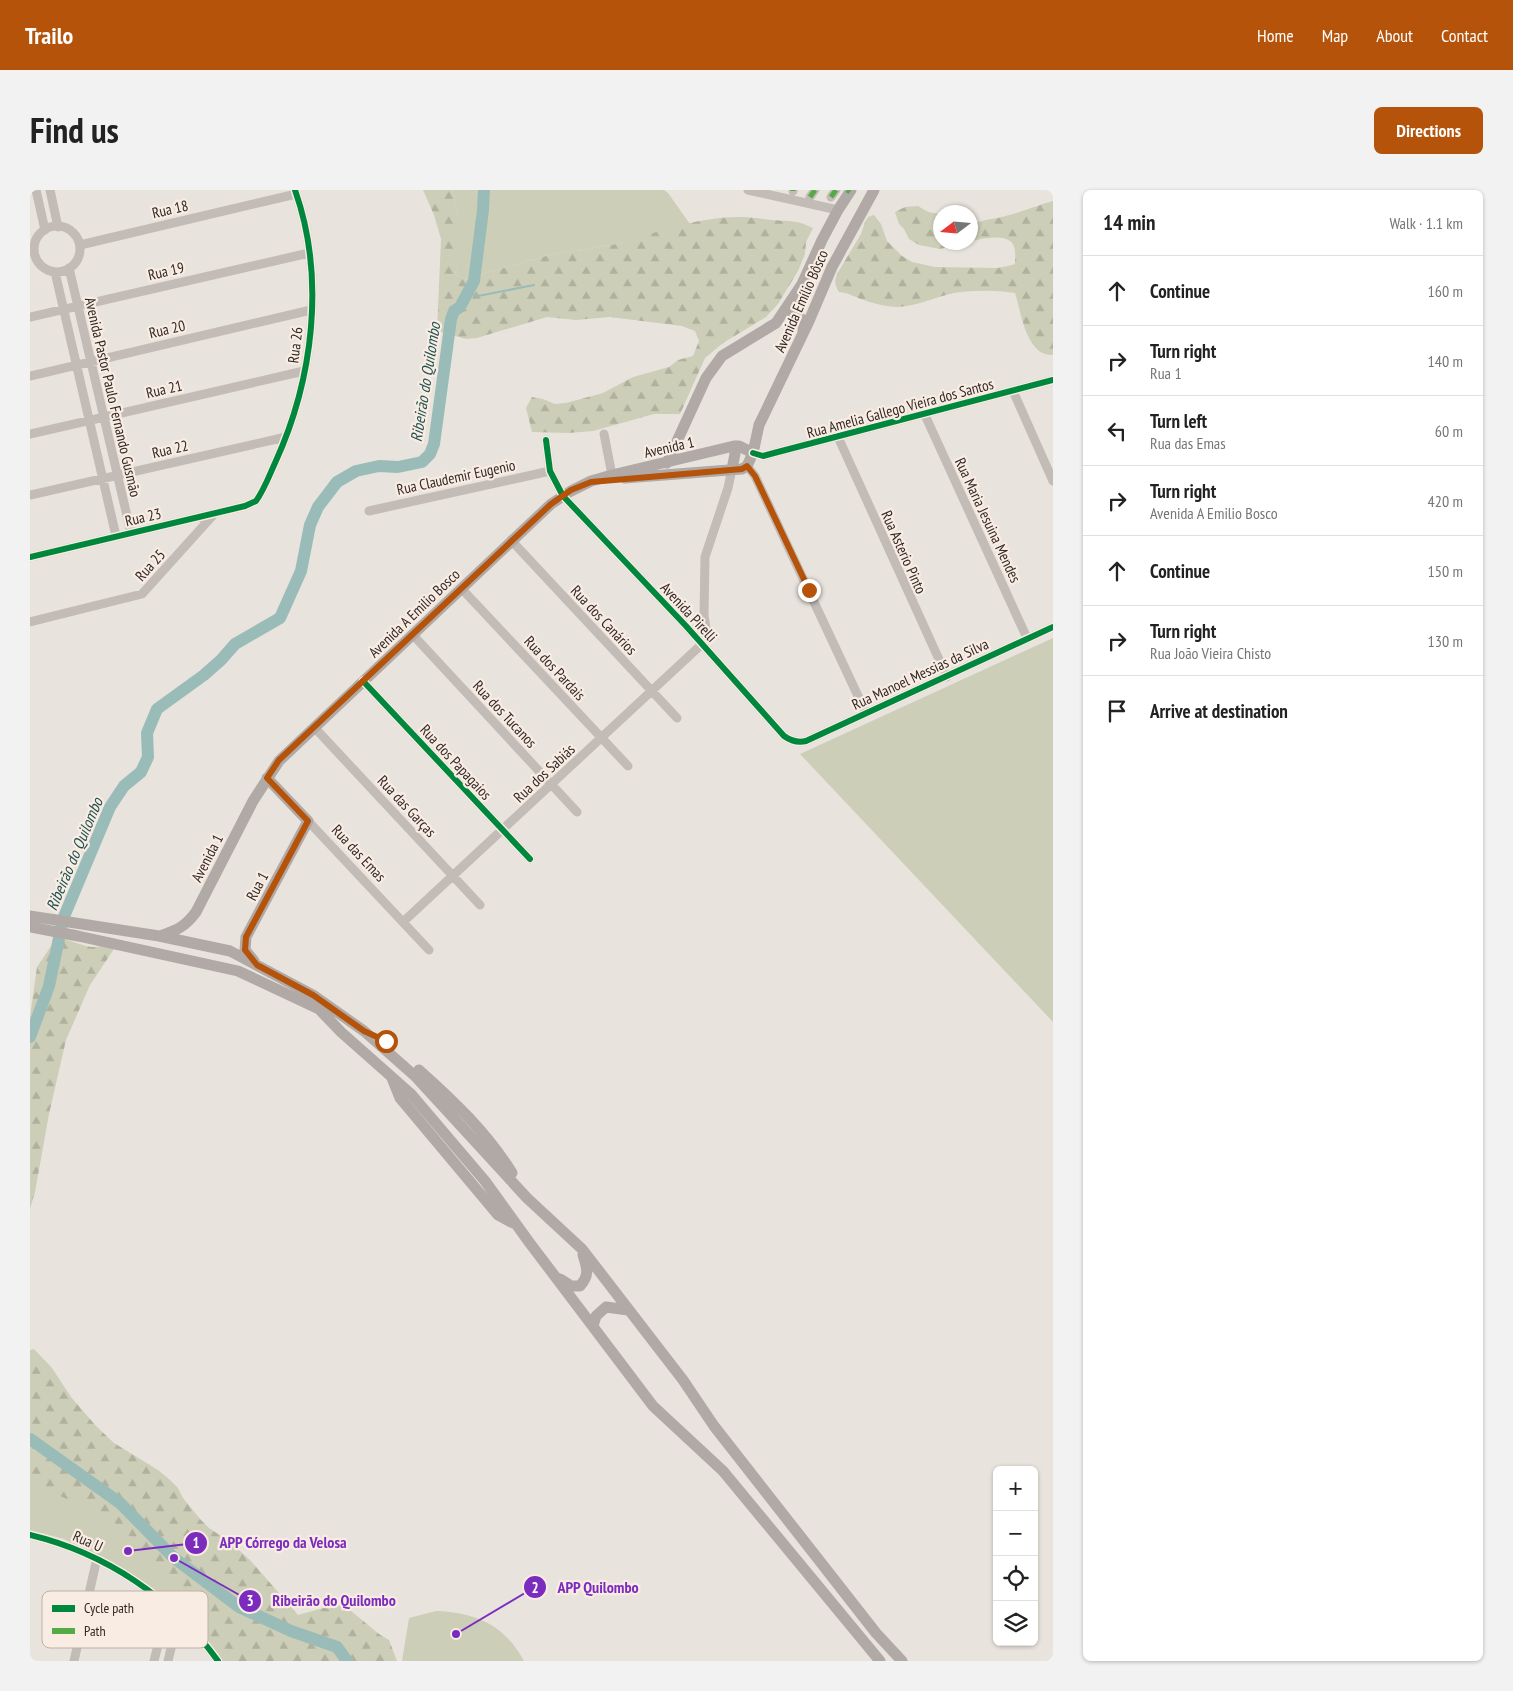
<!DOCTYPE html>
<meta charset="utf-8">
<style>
:root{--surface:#fff;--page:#f2f2f2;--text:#222;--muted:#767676;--line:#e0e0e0;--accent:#b45309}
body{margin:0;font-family:"PT Sans Narrow",sans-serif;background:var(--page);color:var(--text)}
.controls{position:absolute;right:15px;bottom:15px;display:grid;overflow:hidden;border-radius:8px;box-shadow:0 1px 4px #0004}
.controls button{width:45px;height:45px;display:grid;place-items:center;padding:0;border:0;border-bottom:1px solid var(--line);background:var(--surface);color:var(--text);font:25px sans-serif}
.compass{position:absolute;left:903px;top:15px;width:45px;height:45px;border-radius:50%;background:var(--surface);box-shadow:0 1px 4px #0004;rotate:254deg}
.stop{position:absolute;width:15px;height:15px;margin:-11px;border:4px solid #b45309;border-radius:50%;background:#fff}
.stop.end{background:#b45309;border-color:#fff;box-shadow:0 1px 5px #0008}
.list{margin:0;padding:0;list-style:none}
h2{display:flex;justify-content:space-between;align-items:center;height:65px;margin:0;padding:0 20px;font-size:21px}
h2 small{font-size:16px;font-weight:400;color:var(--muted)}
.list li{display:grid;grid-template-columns:32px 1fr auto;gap:15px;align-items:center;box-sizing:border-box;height:70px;padding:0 20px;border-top:1px solid var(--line)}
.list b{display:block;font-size:19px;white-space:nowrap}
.list p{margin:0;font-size:16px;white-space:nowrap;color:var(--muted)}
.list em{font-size:16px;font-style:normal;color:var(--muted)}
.icon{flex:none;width:28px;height:28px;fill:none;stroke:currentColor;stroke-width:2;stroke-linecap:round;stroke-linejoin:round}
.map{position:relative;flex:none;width:1023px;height:1471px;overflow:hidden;border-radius:8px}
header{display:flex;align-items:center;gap:30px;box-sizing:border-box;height:70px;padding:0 25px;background:var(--accent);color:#fff}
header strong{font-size:24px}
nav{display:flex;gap:28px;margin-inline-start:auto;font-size:18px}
.intro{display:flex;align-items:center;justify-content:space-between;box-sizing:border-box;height:120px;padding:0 30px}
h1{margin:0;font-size:35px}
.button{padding:12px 22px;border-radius:8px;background:var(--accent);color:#fff;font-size:18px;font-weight:700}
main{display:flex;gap:30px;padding:0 30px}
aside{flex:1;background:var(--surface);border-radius:8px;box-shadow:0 1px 4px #0004}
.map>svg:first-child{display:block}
.green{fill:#ccceb7}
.forest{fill:url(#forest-firs)}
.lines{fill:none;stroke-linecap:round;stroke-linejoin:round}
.stream{stroke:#9abcb8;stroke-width:2}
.river{stroke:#9abcb8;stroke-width:12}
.minor{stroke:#c2bbb6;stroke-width:9}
.major{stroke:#b1a9a5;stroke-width:11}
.quiet{stroke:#54aa44;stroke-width:5;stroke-dasharray:10 5;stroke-linecap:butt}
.cycleway-casing{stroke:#f8ece3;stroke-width:9}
.cycleway{stroke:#00873e;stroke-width:6}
.route{stroke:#b45309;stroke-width:6}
.labels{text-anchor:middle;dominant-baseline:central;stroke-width:4.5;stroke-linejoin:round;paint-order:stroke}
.street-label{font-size:15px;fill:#322825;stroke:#f8ece3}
.water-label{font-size:16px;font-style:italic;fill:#1d5150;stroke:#f8ece3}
.key{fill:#f8ece3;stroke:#bdb1aa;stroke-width:1}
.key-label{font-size:14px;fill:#322825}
.leader{fill:none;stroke:#7b2cbf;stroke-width:2}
.callout-dot{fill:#7b2cbf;stroke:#f8ece3;stroke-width:2}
.mark-label{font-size:15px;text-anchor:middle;font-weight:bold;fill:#fff}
.callout-label{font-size:16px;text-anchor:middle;font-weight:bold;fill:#7b2cbf;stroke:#f8ece3;stroke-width:4.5;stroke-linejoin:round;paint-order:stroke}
</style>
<header>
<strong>Trailo</strong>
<nav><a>Home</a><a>Map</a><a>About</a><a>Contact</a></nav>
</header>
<div class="intro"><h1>Find us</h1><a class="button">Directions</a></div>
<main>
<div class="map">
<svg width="1023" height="1471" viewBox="0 0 1023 1471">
<defs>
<pattern id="forest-firs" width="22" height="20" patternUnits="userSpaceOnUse" patternTransform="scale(1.25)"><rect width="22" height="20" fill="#ccceb7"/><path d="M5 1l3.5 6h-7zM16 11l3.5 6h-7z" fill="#b0b19d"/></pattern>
</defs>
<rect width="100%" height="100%" fill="#e9e3dd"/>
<path class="green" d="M 422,0 L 634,0 L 638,3 L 660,34 L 582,55 C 566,56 551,63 534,61 L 445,86 L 435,90 L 425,84 L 428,71 L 428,25 Z
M 1023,448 L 1023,832 L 770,564 Z
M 0,1249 L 317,1471 L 190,1471 L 177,1452 L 66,1364 L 34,1349 L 0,1340 Z
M 406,1421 C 446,1423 474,1434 494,1471 L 372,1471 L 379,1428 Z"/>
<path class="forest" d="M 393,0 L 422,0 L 428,25 L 428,71 L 425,84 L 435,90 L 445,86 L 534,61 C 551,63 566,56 582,55 C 623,44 669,26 711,27 C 721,27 732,29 742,30 C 762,32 764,29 783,38 L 776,52 L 775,64 L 768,81 L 748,114 L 736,127 L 693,153 L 675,168 L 650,224 L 624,224 L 563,241 L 538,243 L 502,242 L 496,218 L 502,207 L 513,209 L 525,214 L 536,213 L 573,203 L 603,187 L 639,177 L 648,170 L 663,166 L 669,151 L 665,141 L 652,136 L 580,127 L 546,130 L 517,127 L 447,148 L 436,149 L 407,141 L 411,49 L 404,25 Z
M 1023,11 L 1023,165 C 996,167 991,121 985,103 C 964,100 945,100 924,103 C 905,107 887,116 868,117 C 856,117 842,113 831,109 C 823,106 818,103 809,102 C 805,95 804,92 807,84 L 831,44 L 835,32 L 838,27 L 844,25 L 851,34 L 857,51 L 872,66 L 882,72 L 905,77 L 967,78 L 978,76 L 985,74 C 985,67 987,56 980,51 C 972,44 950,49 941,51 L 941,32 C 948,33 953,30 961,29 C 982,26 1002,17 1023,11 Z
M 888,16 L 898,22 L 910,24 L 911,52 L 936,53 L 910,59 L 889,55 L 879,49 L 874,39 L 869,34 L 865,22 L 875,17 Z
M 30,749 C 42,750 51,756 63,757 C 71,757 80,753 88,753 L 60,795 L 36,850 L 19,924 L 5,1002 L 0,1019 L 0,827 L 7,777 L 21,756 Z
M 4,1159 L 22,1178 L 41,1207 L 66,1236 L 84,1253 L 128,1280 L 140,1290 L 148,1298 L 153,1308 L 170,1329 L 179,1338 L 200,1352 L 220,1370 L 268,1425 L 304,1415 L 315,1416 L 349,1444 L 359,1450 L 367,1471 L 202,1471 L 197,1468 L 166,1428 L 157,1420 L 132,1383 L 114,1364 L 107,1353 L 86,1334 L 63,1319 L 39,1310 L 13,1298 L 0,1299 L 0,1160 Z"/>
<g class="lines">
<path class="stream" d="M 438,103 L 448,106 L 504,95"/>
<path class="river" d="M 0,847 L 19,796 L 33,729 L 80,617 L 94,596 L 111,582 L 118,567 L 117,543 L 127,519 L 174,485 L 191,470 L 205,454 L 250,428 L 271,381 L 280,335 L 288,317 L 307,292 L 326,281 L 349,276 L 368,277 L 392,272 L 400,264 L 404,254 L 421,129 L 424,121 L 430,117 L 444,91 L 453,20 L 454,0
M 0,1249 L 90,1313 L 144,1368 L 209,1417 L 261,1441 L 307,1457 L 317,1471"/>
<path class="minor" d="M 6,0 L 15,40
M 20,0 L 28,37
M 718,0 L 808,20
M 763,1 L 763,0
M 780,7 L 785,0
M 801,7 L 806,0
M4 59a23 23 0 1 1 46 0a23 23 0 1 1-46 0Z
M 50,55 L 266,4
M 39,78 L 101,343
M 25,82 L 86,346
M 0,127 L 279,63
M 0,186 L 281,120
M 983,201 L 1023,291
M 894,223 L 997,448
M 0,244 L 274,181
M 574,244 L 582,285
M 808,247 L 917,487
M 516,250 L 520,281 L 533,306 L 656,436 L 754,546 C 761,551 768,553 776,551 L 1023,437
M 723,263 L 733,266 L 744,263 L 1023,190
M 717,276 L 725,286 L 836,523
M 0,305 L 256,247
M 339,321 L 520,281
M 481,350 L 647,528
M 0,367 L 215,316 L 226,311 C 234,300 239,286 245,273 C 283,190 296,88 265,0
M 431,398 L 598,576
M 0,432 L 112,404 L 185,323
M 383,445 L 547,622
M 333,491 L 500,669
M 284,537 L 450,715
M 278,631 L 399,760
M 373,732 L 672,454 L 677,444 L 674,426 L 675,367 L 698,298 L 702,279
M 0,1345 C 75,1363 143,1408 188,1471
M 44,1471 L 67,1368
M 124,1471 L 138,1415
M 138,1471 L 149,1425"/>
<path class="major" d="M 753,123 C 767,124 775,125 773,142
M 637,273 L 676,188 L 692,166 L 746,133 L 772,94 L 792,50 L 808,20 L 821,0
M 702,279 L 705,264 L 704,256
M 595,288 L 712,279 L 717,276 L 723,263 L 729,235 L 779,131 L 802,77 L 844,0
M 0,726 L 129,746 L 200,761 L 283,805 L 334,841 L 386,887 L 497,1008 L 552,1059 L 653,1190 L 684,1236 L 846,1443 L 872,1471
M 0,737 L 48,746 L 208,781 L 289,819 L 311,842 L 381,904 L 455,991 L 499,1052 L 623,1216 L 693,1281 L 850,1471
M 130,746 C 147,740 155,737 166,722 L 223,611 L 249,571 L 521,314 L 541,301 L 561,291 L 582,285 L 704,256 L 709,256 L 723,263
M 224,771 L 215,760 L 216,747 L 278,631 L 237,588
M 389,880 C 423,910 458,944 482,983
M 362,888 L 370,908 L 468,1025 L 483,1033
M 530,1089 L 541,1096 L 550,1096 C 560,1085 557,1078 553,1065
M 563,1136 L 566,1126 L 576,1117 L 598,1120"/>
<path class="quiet" d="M 817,0 L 820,2
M 763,1 L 763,0
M 780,7 L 785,0
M 801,7 L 806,0"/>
<defs>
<path id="cycleway" d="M 516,250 L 520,281 L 533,306 L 656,436 L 754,546 C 761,551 768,553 776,551 L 1023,437
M 723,263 L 733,266 L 744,263 L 1023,190
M 0,367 L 215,316 L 226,311 C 234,300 239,286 245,273 C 283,190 296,88 265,0
M 333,491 L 500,669
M 0,1345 C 75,1363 143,1408 188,1471"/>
</defs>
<use href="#cycleway" class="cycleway-casing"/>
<use href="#cycleway" class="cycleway"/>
</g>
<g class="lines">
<path class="route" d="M 356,851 L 334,841 L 283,805 L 227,775 L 215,760 L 216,747 L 278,631 L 237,588 L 249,570 L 521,314 L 541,300 L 561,292 L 712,279 L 717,276 L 725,286 L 779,400"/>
</g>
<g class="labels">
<g class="street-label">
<text transform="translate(140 19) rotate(-13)">Rua 18</text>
<text transform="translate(136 81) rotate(-13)">Rua 19</text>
<text transform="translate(771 111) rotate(-66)">Avenida Emílio Bôsco</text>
<text transform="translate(137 139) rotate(-13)">Rua 20</text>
<text transform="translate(265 155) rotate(-83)">Rua 26</text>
<text transform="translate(134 199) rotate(-13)">Rua 21</text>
<text transform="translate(83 207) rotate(77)">Avenida Pastor Paulo Fernando Gusmão</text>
<text transform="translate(870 218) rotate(-15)">Rua Amelia Gallego Vieira dos Santos</text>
<text transform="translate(639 257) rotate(-13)">Avenida 1</text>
<text transform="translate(140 259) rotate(-13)">Rua 22</text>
<text transform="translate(426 287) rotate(-12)">Rua Claudemir Eugenio</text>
<text transform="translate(113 327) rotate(-13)">Rua 23</text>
<text transform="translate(958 330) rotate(65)">Rua Maria Jesuina Mendes</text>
<text transform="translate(874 362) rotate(66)">Rua Asterio Pinto</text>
<text transform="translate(120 375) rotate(-48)">Rua 25</text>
<text transform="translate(659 422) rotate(47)">Avenida Pirelli</text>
<text transform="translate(384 423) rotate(-44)">Avenida A Emilio Bosco</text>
<text transform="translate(574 430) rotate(47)">Rua dos Canários</text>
<text transform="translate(525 478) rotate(47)">Rua dos Pardais</text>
<text transform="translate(890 484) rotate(-25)">Rua Manoel Messias da Silva</text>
<text transform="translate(475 524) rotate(47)">Rua dos Tucanos</text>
<text transform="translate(426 572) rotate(47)">Rua dos Papagaios</text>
<text transform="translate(514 583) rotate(-43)">Rua dos Sabiás</text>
<text transform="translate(377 616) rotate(47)">Rua das Garças</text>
<text transform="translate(329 663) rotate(47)">Rua das Emas</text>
<text transform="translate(177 668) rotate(-63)">Avenida 1</text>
<text transform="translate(227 696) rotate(-62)">Rua 1</text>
<text transform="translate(58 1351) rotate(24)">Rua U</text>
</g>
<g class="water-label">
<text transform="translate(395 192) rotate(-81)">Ribeirão do Quilombo</text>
<text transform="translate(44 664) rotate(-67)">Ribeirão do Quilombo</text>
</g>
</g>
<rect x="12" y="1401" width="166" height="57" rx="8" class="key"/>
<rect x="22" y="1415" width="23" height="7" fill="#00873e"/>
<rect x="22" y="1438" width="23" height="6" fill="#54aa44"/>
<g class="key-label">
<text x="54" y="1423">Cycle path</text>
<text x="54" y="1446">Path</text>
</g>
<path class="leader" d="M98 1361L166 1353M426 1444L505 1397M144 1368L220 1411"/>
<g class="callout-dot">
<circle cx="98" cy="1361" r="5"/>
<circle cx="426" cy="1444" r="5"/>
<circle cx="144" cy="1368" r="5"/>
<circle cx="166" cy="1353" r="12"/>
<circle cx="505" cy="1397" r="12"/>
<circle cx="220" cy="1411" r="12"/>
</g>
<g class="mark-label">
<text x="166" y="1358">1</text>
<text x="505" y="1403">2</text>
<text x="220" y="1416">3</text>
</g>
<g class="callout-label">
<text x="253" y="1358">APP Córrego da Velosa</text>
<text x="568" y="1403">APP Quilombo</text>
<text x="304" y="1416">Ribeirão do Quilombo</text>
</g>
</svg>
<div class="controls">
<button>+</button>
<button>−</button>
<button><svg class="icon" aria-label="locate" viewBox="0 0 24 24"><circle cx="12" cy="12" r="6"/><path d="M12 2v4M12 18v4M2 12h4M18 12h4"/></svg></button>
<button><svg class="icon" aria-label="layers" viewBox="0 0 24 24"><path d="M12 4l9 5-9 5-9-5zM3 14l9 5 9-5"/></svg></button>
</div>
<svg class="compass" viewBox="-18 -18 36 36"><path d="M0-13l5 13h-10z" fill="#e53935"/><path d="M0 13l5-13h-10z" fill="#767676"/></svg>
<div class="stop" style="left:356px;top:851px"></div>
<div class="stop end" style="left:779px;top:400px"></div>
</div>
<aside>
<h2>14 min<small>Walk · 1.1 km</small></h2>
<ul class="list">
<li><svg class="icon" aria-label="ahead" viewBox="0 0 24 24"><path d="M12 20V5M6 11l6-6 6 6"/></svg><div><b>Continue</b></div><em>160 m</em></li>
<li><svg class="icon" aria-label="right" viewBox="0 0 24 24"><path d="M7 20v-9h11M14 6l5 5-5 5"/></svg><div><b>Turn right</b><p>Rua 1</p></div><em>140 m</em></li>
<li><svg class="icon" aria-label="left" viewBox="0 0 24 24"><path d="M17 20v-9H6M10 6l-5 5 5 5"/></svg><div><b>Turn left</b><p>Rua das Emas</p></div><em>60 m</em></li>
<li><svg class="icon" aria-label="right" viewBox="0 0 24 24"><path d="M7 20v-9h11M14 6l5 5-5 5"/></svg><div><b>Turn right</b><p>Avenida A Emilio Bosco</p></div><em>420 m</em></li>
<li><svg class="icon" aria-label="ahead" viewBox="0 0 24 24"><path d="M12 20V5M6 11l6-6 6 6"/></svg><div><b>Continue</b></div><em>150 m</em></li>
<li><svg class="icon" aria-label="right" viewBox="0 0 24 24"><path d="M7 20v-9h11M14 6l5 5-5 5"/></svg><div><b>Turn right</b><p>Rua João Vieira Chisto</p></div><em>130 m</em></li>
<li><svg class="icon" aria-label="arrive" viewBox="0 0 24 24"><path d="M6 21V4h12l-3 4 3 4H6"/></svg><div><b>Arrive at destination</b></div></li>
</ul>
</aside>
</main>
